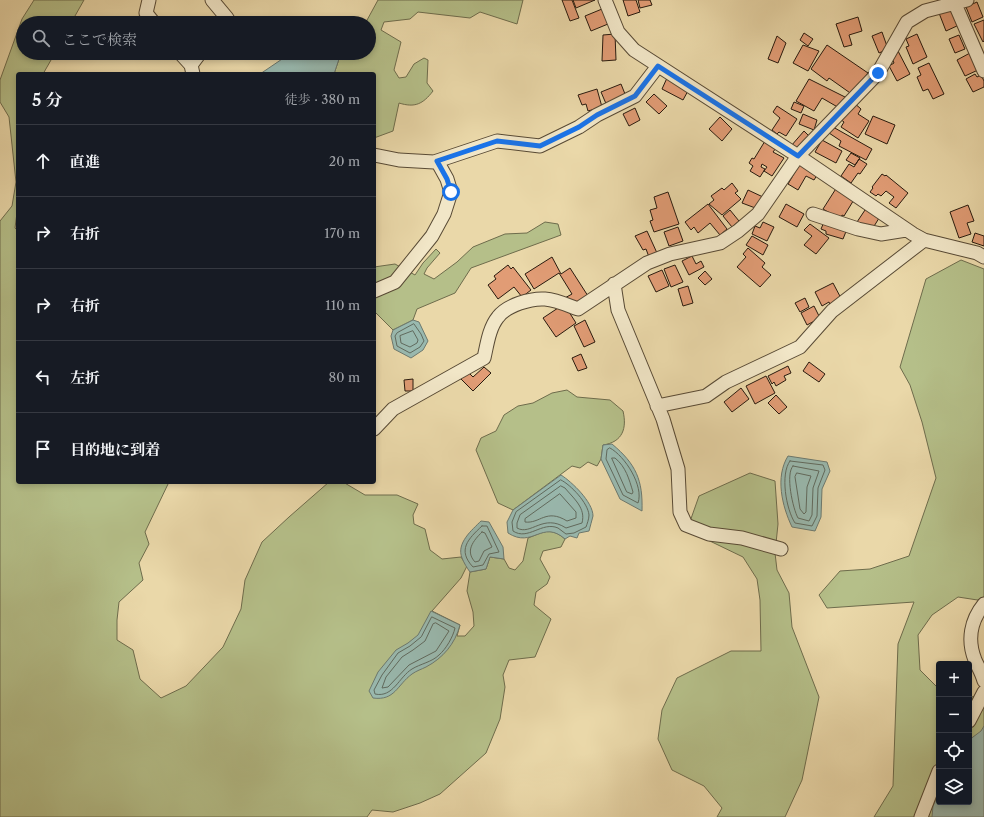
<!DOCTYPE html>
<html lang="ja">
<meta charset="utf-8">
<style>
:root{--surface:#171b24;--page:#242831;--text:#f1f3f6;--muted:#9ea1a6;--line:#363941}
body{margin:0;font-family:"Libre Caslon Text","Noto Serif JP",serif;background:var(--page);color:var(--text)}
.controls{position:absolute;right:12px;bottom:12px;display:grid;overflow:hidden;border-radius:4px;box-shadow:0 2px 6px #0003}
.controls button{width:36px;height:36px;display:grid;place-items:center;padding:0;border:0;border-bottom:1px solid var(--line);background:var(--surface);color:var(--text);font:20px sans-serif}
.stop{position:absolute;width:12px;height:12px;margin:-9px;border:3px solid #1a73e8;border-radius:50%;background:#fff}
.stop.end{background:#1a73e8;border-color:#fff;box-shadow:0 1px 4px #0008}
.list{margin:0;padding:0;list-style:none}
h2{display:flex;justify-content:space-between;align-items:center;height:52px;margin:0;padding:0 16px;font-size:17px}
h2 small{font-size:13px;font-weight:400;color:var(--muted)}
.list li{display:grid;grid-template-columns:26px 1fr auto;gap:12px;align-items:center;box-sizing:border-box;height:72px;padding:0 16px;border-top:1px solid var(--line)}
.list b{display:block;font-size:15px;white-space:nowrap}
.list em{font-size:13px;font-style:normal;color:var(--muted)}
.icon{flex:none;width:22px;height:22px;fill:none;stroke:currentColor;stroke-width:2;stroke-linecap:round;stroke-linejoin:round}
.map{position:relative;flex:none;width:984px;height:817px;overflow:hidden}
.search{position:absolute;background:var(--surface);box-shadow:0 2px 6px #0003;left:16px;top:16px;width:360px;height:44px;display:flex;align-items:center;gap:10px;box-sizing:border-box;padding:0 14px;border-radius:22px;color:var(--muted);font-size:15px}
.panel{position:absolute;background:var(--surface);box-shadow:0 2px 6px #0003;left:16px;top:72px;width:360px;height:412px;border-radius:4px}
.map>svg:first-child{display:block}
.green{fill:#b5bf89;stroke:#6e6c4c}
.water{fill:#99b9af;stroke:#6c796f}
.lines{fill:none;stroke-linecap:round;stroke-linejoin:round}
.shore{stroke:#606a5e;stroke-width:1}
.building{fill:#e19c75;stroke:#281a0e}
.minor-casing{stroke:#584a35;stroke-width:15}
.minor{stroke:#f1e6c7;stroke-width:13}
.route{stroke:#1a73e8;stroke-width:5}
</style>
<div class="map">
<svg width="984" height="817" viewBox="0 0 984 817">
<rect width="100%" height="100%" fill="#ead8a9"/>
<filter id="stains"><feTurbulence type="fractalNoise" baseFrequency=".005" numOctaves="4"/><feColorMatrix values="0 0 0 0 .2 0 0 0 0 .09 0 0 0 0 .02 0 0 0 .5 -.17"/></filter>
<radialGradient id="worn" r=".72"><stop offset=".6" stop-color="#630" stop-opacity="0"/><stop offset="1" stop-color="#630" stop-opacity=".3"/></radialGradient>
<path class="green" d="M 34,0 L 84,0 L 71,23 L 23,23 L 23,53 L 55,53 L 43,74 L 18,74 L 18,205 L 15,228 L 18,231 L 18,482 L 169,482 L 145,532 L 149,544 L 139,563 L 143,580 L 119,602 L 117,620 L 117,640 L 133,650 L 140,679 L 161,698 L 186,686 L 223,647 L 241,609 L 245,580 L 262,542 L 289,517 L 329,482 L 343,482 L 365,495 L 397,495 L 418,504 L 413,515 L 414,524 L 425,529 L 430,550 L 442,559 L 461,557 L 467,566 L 461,578 L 432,611 L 460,625 L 457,636 L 465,636 L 474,626 L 473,612 L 467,591 L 470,572 L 486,569 L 490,557 L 504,559 L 509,568 L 515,570 L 523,561 L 528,538 C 544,532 550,526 565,539 L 561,547 L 543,551 L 540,559 L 550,577 L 547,584 L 536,592 L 534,605 L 551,619 L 535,657 L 509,660 L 503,675 L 505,687 L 500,719 L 486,753 L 440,794 L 420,803 L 393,812 L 372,810 L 367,817 L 0,817 L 0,221 L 12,206 L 16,182 L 9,117 L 0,102 L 0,80 L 22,19 Z
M 378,0 L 523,0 L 517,24 L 480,12 L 470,18 L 418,12 L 410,19 L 384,22 L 381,30 L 401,42 L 394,70 L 399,78 L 406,77 L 414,64 L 424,58 L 428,60 L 427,83 L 433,91 C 423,104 415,108 399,103 L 393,131 L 374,138 L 374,74 L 334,74 L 341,53 L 369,53 L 369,23 L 366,22 Z
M 545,222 L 558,224 L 561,235 L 471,268 L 455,293 L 417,309 L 413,320 L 393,330 L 374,311 L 374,267 L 395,264 L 415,275 L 423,263 L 436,249 L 440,253 L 427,268 L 424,274 L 434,279 L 457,262 L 473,247 L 505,234 L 527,233 Z
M 961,260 L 984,269 L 984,601 L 958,597 L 932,615 L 918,635 L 920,670 L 939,689 L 939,802 L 969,802 L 969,697 L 984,696 L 984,817 L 874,817 L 893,786 L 898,644 L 914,602 L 827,608 L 819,595 L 840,571 L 870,569 L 909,556 L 936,478 L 922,422 L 910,385 L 900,367 L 926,279 Z
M 567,390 L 577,397 L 610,400 L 623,411 C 627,428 623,442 603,445 L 601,459 L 597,466 L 588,462 L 580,468 L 572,466 L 513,510 L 498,503 L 476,450 L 481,438 L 496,431 L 504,415 L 518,406 L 533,403 L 552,393 Z
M 750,473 L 775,481 L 778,524 L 775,553 L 777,570 L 789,593 L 792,627 L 819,697 L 802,780 L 785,817 L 717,817 L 722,808 L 704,786 L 672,770 L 658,739 L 662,710 L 677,678 L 731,651 L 761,651 L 760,600 L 757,579 L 743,557 L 687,530 L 699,496 Z"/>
<path class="water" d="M 291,53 L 341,53 L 334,74 L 260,74 Z
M 413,320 L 419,322 L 428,341 L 423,350 L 411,358 L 394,349 L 391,336 L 393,330 Z
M 612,444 C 636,464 643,480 642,511 L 620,499 L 601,459 L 603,445 Z
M 788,456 L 827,462 L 830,471 L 822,489 L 821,517 L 815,531 L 792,527 C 782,506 775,477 788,456 Z
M 561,475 C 572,482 593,502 593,516 C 592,521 590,526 589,531 L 579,533 L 577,538 L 570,536 L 565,539 C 542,519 533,549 508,533 L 507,522 L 513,510 Z
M 481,521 L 489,522 L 503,547 L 504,559 L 490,557 L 486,569 L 470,572 C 467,568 464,563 462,558 C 456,543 472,530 481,521 Z
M 431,611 L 460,625 C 455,644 443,658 426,667 C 422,669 416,671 412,674 C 397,685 395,701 373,698 L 369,691 L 378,672 L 396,650 L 408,643 L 418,635 Z
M 984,726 L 984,817 L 932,817 L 933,806 L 939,793 L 939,802 L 969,802 L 969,740 L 981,731 Z"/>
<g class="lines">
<path class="shore" d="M 414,324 L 421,334 L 424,341 L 420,347 L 410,353 L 397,346 L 395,336 L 397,333 Z
M 413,331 L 418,340 L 417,343 L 410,347 L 401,343 L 400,336 Z
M 610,448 C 625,456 644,486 638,503 L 623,495 L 606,459 L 607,450 Z
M 612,458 L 615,458 C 626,467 629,479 633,492 L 632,494 L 627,492 Z
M 790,461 L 823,465 L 825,470 L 818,488 L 817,516 L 812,526 L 795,523 C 786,509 780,474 790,461 Z
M 793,466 L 819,471 L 813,488 L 812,515 L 809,521 L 798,518 C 793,509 785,474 793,466 Z
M 797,473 L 811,476 L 807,487 L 806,512 L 804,514 L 800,509 L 795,477 Z
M 561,480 C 571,485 588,503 589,515 C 589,519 587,524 586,527 L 574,533 L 566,534 C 563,532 561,530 558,528 C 542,521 528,541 513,531 L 512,522 L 516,512 Z
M 561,486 L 565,488 C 574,499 586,508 582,523 L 566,528 C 543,513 531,536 517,528 L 517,523 L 520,515 Z
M 560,494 L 576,512 L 576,518 L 567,521 C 546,508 540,524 525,522 L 525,519 Z
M 482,526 L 487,526 L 499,552 L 489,554 L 483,565 L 473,567 C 457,550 468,539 482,526 Z
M 482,532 L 485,533 L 492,547 L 484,551 L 479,561 L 475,562 C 465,551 473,541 482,532 Z
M 432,617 L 455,628 C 453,637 446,649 439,655 C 432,662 420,664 412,669 C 399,677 393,698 375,694 L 374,690 L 382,675 L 398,653 L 410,646 L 421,637 Z
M 436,623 L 449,631 L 436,651 L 409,665 L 388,687 L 382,688 L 386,677 L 402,657 L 413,650 L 425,641 L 433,624 Z"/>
</g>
<path class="building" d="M 562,0 L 572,0 L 579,18 L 570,21 Z
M 573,0 L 595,0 L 576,8 Z
M 623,0 L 636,0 L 640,12 L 628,16 Z
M 638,0 L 650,0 L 652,5 L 640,8 Z
M 977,2 L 983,17 L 972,22 L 966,7 Z
M 952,8 L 959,25 L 946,31 L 939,13 Z
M 602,9 L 608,24 L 591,31 L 585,16 Z
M 858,17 L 862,31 L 849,35 L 852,45 L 844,47 L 836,24 Z
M 984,20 L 984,41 L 983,42 L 974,24 Z
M 882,32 L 888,49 L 879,53 L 872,36 Z
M 804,33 L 813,39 L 808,46 L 800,40 Z
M 615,34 L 616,60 L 602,61 L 603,35 Z
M 917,34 L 927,57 L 913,64 L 906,47 L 909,46 L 906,39 Z
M 959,35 L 965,49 L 955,53 L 949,39 Z
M 777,36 L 786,43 L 778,63 L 768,59 Z
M 803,45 L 819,51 L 808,71 L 793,63 Z
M 827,45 L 868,73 L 853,95 L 829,78 L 827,81 L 811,69 Z
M 898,51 L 910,74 L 897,81 L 889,66 L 894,63 L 892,58 L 895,56 L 894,53 Z
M 970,53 L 978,70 L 965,76 L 957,60 Z
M 929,63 L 944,94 L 933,99 L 928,89 L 923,91 L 917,77 L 921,75 L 918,68 Z
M 975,74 L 977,77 L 981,75 L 984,81 L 984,87 L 973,92 L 966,79 Z
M 667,78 L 689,89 L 683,100 L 662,89 Z
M 809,79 L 847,98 L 841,109 L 822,98 L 814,111 L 796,101 Z
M 621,84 L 627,99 L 607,106 L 601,92 Z
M 597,89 L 602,107 L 588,111 L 586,104 L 582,105 L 578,95 Z
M 654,94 L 667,106 L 659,114 L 646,102 Z
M 794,102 L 804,106 L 801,113 L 791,109 Z
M 853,102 L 861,109 L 858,114 L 869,121 L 858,138 L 841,127 L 844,122 L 840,119 Z
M 777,106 L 797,119 L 786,136 L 779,132 L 777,134 L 772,130 L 780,118 L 773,112 Z
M 635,108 L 640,120 L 629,126 L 623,114 Z
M 803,114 L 817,120 L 814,130 L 799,124 Z
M 873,116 L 895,125 L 887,144 L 865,134 Z
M 720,117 L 732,129 L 722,141 L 709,129 Z
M 833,127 L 872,149 L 866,160 L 839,146 L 841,141 L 829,133 Z
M 804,131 L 811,138 L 798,152 L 791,146 Z
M 822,140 L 842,151 L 836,163 L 815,152 Z
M 765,141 L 776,148 L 773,152 L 784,158 L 772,176 L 764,171 L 767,167 L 762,164 L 761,167 L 765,169 L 760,177 L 750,171 L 753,166 L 749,163 L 752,158 L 754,159 Z
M 851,153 L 860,158 L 855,165 L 846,160 Z
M 859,159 L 867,164 L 860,174 L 858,173 L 851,183 L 841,176 L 849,164 L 854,167 Z
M 801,162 L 819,172 L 814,180 L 806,176 L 798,190 L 788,184 Z
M 882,174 L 885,176 L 886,175 L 908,193 L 896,208 L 889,203 L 894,197 L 886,191 L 881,196 L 878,194 L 876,196 L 870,192 L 873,188 L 872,187 Z
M 732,183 L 738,191 L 735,193 L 741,199 L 722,215 L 709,204 L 714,200 L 711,196 L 722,188 L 724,190 Z
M 837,187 L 855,198 L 844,216 L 842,215 L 840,219 L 823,209 Z
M 748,190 L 763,197 L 758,209 L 742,203 Z
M 668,192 L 679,224 L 654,232 L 650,221 L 653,220 L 650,210 L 657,208 L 654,197 Z
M 708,204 L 727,229 L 720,235 L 710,223 L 698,233 L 694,227 L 691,230 L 685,222 Z
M 786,204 L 804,214 L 797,227 L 779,217 Z
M 968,205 L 974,221 L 967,223 L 971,234 L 959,238 L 950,212 Z
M 867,207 L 881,215 L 871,231 L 857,222 Z
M 730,210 L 739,221 L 732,227 L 723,216 Z
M 763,222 L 774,227 L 767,241 L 752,234 L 755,226 L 760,228 Z
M 824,222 L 847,229 L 843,239 L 826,234 L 826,231 L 821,229 Z
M 810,224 L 829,238 L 816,254 L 804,245 L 812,236 L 804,230 Z
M 678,227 L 683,241 L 669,246 L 664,232 Z
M 647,231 L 657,253 L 649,257 L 646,249 L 643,250 L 635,236 Z
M 975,233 L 984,236 L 984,246 L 972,242 Z
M 752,236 L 768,245 L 763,255 L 746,245 Z
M 748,248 L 765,263 L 762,267 L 771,275 L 760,287 L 737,267 L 746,257 L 743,254 Z
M 692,256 L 696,264 L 701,261 L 704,267 L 689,275 L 682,261 Z
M 552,257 L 561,274 L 570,268 L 588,296 L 573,305 L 563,299 L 572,294 L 559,273 L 534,289 L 525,274 Z
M 508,265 L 511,269 L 513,267 L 531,290 L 522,297 L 514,287 L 498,299 L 488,285 L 496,279 L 494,276 Z
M 675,265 L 683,282 L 671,287 L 664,269 Z
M 662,270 L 669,286 L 656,292 L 648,276 Z
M 705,271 L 712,279 L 705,285 L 698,278 Z
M 833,283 L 843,302 L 831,308 L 829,302 L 822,306 L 815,292 Z
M 688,286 L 693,303 L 683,306 L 678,289 Z
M 805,298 L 809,307 L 800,312 L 795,303 Z
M 564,304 L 576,323 L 556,337 L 543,318 Z
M 814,306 L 820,318 L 807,325 L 801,313 Z
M 585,320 L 595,342 L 584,347 L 574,326 Z
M 581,354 L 587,368 L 578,371 L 572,358 Z
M 809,362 L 825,374 L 819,382 L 803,371 Z
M 788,366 L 791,373 L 784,376 L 786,380 L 776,386 L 774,382 L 772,384 L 768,376 Z
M 484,367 L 491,373 L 473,391 L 460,378 L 467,371 L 473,377 Z
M 766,376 L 775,393 L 755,404 L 746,386 Z
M 413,379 L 413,391 L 405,391 L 404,380 Z
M 741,388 L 749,399 L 732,412 L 724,402 Z
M 776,395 L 787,407 L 779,414 L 768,403 Z"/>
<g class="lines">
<defs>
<path id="minor" d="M 149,0 L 146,13 L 154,23
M 212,0 L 227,18 L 223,23
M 605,0 L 618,32 L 634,50 L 798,156 L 913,234 L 924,240 L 977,253 L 984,257
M 955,4 L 984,71
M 180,53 L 191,65 L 193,74
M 191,65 L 200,53
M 374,155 L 399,160 L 434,162 L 497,141 L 540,146 L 579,127 L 597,115 L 635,96 L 658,66
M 813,214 L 858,229 L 881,234 L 906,230
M 614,284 L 618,310 L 663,419 L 678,469 L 680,512 L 686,525 L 709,534 L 742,538 L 781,549
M 374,291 L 395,282 L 432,236 L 444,214 L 451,192 L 447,179 L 437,161
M 657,406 L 706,396 L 726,382 L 800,347 L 832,311 L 924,240
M 374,429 L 393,409 L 484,358 C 487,345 489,328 498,317 C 507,305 531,298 545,299 C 557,300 567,305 578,309 L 647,263 L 670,254 L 720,243 L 738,231 L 758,214 L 798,156 L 878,73 L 907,22 L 925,11 L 967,0
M 984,604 C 971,620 967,640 975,660 C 978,667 982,673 984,681
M 969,721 L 984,692
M 921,817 L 939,771"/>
</defs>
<use href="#minor" class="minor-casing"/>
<use href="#minor" class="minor"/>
</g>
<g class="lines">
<path class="route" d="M 451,192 L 447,179 L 437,161 L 497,141 L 540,146 L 579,127 L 597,115 L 635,96 L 658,66 L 798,156 L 878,73"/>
</g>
<rect width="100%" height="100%" filter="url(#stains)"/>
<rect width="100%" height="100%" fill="url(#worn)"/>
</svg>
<div class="controls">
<button>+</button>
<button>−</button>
<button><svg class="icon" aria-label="locate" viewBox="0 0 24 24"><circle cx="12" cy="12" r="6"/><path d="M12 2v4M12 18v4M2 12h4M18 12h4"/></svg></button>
<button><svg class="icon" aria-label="layers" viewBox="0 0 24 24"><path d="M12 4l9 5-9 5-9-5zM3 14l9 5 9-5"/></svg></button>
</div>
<div class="stop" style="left:451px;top:192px"></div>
<div class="stop end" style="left:878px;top:73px"></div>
<div class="search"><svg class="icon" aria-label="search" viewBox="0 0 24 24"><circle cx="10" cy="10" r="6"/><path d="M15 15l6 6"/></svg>ここで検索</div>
<section class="panel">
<h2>5 分<small>徒歩 · 380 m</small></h2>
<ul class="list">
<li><svg class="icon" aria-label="ahead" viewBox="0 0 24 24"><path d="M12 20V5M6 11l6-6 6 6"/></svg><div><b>直進</b></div><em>20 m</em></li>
<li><svg class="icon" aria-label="right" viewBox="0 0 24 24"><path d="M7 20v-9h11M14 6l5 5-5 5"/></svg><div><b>右折</b></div><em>170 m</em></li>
<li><svg class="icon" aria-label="right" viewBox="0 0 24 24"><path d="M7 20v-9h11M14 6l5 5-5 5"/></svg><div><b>右折</b></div><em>110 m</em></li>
<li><svg class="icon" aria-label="left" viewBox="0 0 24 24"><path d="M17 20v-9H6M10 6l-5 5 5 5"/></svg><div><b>左折</b></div><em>80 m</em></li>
<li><svg class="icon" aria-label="arrive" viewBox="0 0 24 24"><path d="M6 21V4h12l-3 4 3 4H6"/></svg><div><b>目的地に到着</b></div></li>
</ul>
</section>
</div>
